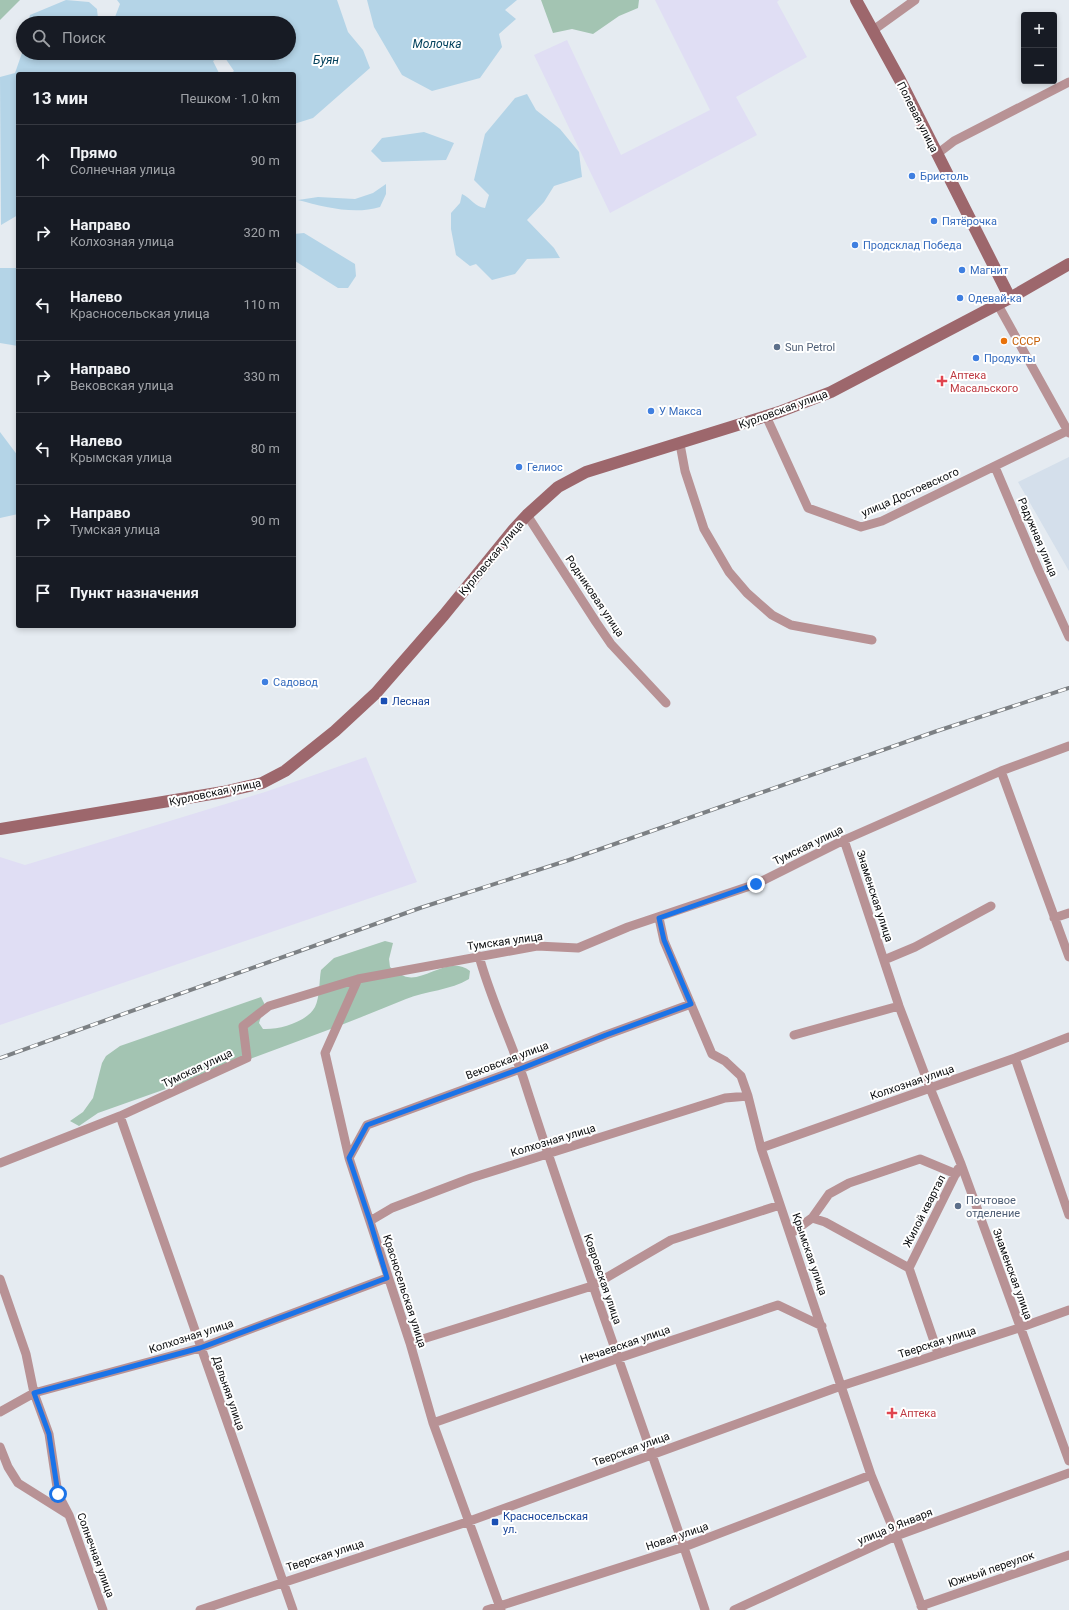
<!DOCTYPE html>
<html lang="ru">
<head>
<meta charset="utf-8">
<style>
	body { margin:0; font-family:Roboto,sans-serif; background:#20242c; color:#f1f3f6 }
	.controls { position:absolute; right:12px; top:12px; display:grid; overflow:hidden; border-radius:4px; box-shadow:0 2px 6px #0003 }
	.controls button { width:36px; height:36px; display:grid; place-items:center; padding:0; border:0; border-bottom:1px solid #363941; background:#171b24; color:#f1f3f6; font:20px sans-serif }
	.stop { position:absolute; width:12px; height:12px; margin:-9px; border:3px solid #1a73e8; border-radius:50%; background:#fff }
	.stop.end { background:#1a73e8; border-color:#fff; box-shadow:0 1px 4px #0008 }
	.list { margin:0; padding:0; list-style:none }
	h2 { display:flex; justify-content:space-between; align-items:center; height:52px; margin:0; padding:0 16px; font-size:17px }
	h2 small { font-size:13px; font-weight:400; color:#9ea1a6 }
	.list li { display:grid; grid-template-columns:26px 1fr auto; gap:12px; align-items:center; box-sizing:border-box; height:72px; padding:0 16px; border-top:1px solid #363941 }
	.list b { display:block; font-size:15px; white-space:nowrap }
	.list p { margin:0; font-size:13px; white-space:nowrap; color:#9ea1a6 }
	.list em { font-size:13px; font-style:normal; color:#9ea1a6 }
	.icon { flex:none; width:22px; height:22px; fill:none; stroke:currentColor; stroke-width:2; stroke-linecap:round; stroke-linejoin:round }
	.map { position:relative; flex:none; width:1069px; height:1610px; overflow:hidden }
	.search { position:absolute; background:#171b24; box-shadow:0 2px 6px #0003; left:16px; top:16px; width:280px; height:44px; display:flex; align-items:center; gap:10px; box-sizing:border-box; padding:0 14px; border-radius:22px; color:#9ea1a6; font-size:15px }
	.panel { position:absolute; background:#171b24; box-shadow:0 2px 6px #0003; left:16px; top:72px; width:280px; height:556px; border-radius:4px }
	.map>svg:first-child { display:block }
	.built { fill:#d4dfeb }
	.industrial { fill:#e0def4 }
	.forest { fill:#a3c4b2 }
	.water { fill:#b4d4e7 }
	.lines { fill:none; stroke-linecap:round; stroke-linejoin:round }
	.street { stroke:#b89295; stroke-width:9 }
	.secondary { stroke:#9d676c; stroke-width:12 }
	.rail-casing { stroke:#7c8084; stroke-width:4 }
	.rail { stroke:#fff; stroke-width:2.5; stroke-dasharray:8; stroke-linecap:butt }
	.route { stroke:#1a73e8; stroke-width:5 }
	.shop-dot { fill:#3f7fe0; stroke:#fff; stroke-width:1.5 }
	.food-dot { fill:#e8710a; stroke:#fff; stroke-width:1.5 }
	.service-dot { fill:#5c6f8a; stroke:#fff; stroke-width:1.5 }
	.health-dot { fill:#e0444e; stroke:#fff; stroke-width:1.5 }
	.transit-dot { fill:#1a4fb4; stroke:#fff; stroke-width:1.5 }
	.labels { text-anchor:middle; stroke-width:4; stroke-linejoin:round; paint-order:stroke }
	.street-label { font-size:11px; fill:#0b0d0f; stroke:#fff }
	.shop-label { font-size:11px; fill:#366cbe; stroke:#fff; text-anchor:start }
	.food-label { font-size:11px; fill:#c56008; stroke:#fff; text-anchor:start }
	.service-label { font-size:11px; fill:#4e5e75; stroke:#fff; text-anchor:start }
	.health-label { font-size:11px; fill:#be3a42; stroke:#fff; text-anchor:start }
	.transit-label { font-size:11px; fill:#164399; stroke:#fff; text-anchor:start }
	.water-label { font-size:12px; font-style:italic; fill:#04425d; stroke:#fff }
</style>
</head>
<body>
<div class="map">
<svg width="1069" height="1610" viewBox="0 0 1069 1610">
	<rect width="100%" height="100%" fill="#e5ebf1"/>
	<path class="built" d="M1069,457V571L1018,482Z"/>
	<path class="industrial" d="M655,0H779L777,2L807,57L736,97L757,135L610,213L534,55L567,40L621,155L710,110Z
		M366,757L417,882L0,1025V857L25,865L265,792Z"/>
	<path class="forest" d="M0,0H20L0,20Z
		M541,0H639L638,8L619,16L593,34L572,29L553,33Z
		M385,941L393,943L389,959L390,967C394,970 399,974 404,976C423,984 449,954 470,971L469,979C451,990 426,991 406,999C305,1041 201,1076 98,1113L79,1126L70,1121L83,1112L93,1098L102,1063L106,1056L120,1046L261,997L265,1005L259,1023L263,1029C279,1030 307,1022 315,1007C320,997 319,981 321,970L334,958Z"/>
	<path class="water" d="M66,0L89,2L97,9L98,19L115,17L120,4L117,0H337L348,32L363,50L370,68L313,118L294,124V74H230L234,71L223,55L213,61L219,73L226,74H18V215L1,225L0,77L15,73L23,50V53H289V23H28L30,15Z
		M367,0H517L505,10L516,19L499,34L502,47L480,78L432,91L402,75L374,27Z
		M527,94L536,110L560,129L579,152L582,177L554,186L544,202L527,220L554,248L560,258L527,259L515,274L492,280L476,264L470,266L456,255L451,229V213L460,203L462,194C471,198 475,207 485,208L489,195L474,180L485,134L515,98Z
		M424,132L454,143L446,160L382,162L371,151L382,138Z
		M386,184V194L380,207C354,215 324,207 298,200L318,197L355,199L373,193Z
		M304,233L355,264L356,276L348,288H338L295,261L294,234Z
		M0,268H18V346L0,343Z
		M0,432L18,456V514L0,518Z"/>
	<g class="lines">
		<path class="street" d="M872,31L915,0
			M937,154L954,141L1069,82
			M998,305L1069,433
			M766,416L808,508L861,527L882,521L1069,430
			M680,444L685,471L704,529L729,572L747,593L772,615L791,625L872,640
			M995,467L1039,571L1069,637
			M527,515L596,622L611,644L666,703
			M1001,771L1069,957
			M844,840L899,1006L930,1088L961,1164L1069,1461
			M659,918L664,941L712,1054L725,1061L741,1076L748,1096L761,1148L841,1386L871,1475L896,1536L923,1610
			M1054,918L1069,913
			M479,956C490,997 509,1036 523,1077C580,1256 646,1432 705,1610
			M884,960L915,947L991,906
			M358,979L325,1053L349,1158L410,1343L433,1423L501,1610
			M794,1035L899,1006
			M1015,1058L1069,1215
			M120,1116L293,1610
			M761,1148L1015,1058L1069,1037
			M349,1158L367,1125L520,1069L606,1035L691,1004
			M0,1163L120,1116L247,1058L243,1026L269,1006L358,979L537,946L578,948L628,927L756,884L844,840L1001,771L1069,746
			M812,1218L825,1222L909,1268L938,1353
			M370,1221L392,1208L471,1178L725,1098L748,1096
			M790,1234L812,1218L829,1194L849,1183L920,1159L956,1174
			M909,1268L958,1169
			M0,1279L26,1354L34,1393L49,1434L58,1494L69,1515L103,1610
			M410,1343L592,1286L671,1240L780,1205
			M0,1412L34,1393L200,1348L387,1278
			M433,1423L619,1358L778,1305L822,1326
			M0,1447L8,1467L18,1483L69,1515
			M921,1606L1069,1555
			M200,1610L467,1522L841,1386L1019,1328L1069,1310
			M487,1610L684,1547L871,1475
			M734,1610L896,1536L1069,1473"/>
		<path class="secondary" d="M856,0L900,80L1010,298
			M0,829L223,792L262,783L285,771L335,731L376,693L444,615L514,529L527,515L558,487L586,472L779,412L831,392L1010,298L1069,264"/>
		<defs>
			<path id="rail" d="M0,1058L420,908L569,860L937,731L1069,688"/>
		</defs>
		<use href="#rail" class="rail-casing"/>
		<use href="#rail" class="rail"/>
	</g>
	<g class="lines">
		<path class="route" d="M58,1494L49,1434L34,1393L200,1348L387,1278L370,1221L349,1158L367,1125L520,1069L606,1035L691,1004L664,940L659,918L756,884"/>
	</g>
	<g class="shop-dot">
		<circle cx="912" cy="176" r="4"/>
		<circle cx="934" cy="221" r="4"/>
		<circle cx="855" cy="245" r="4"/>
		<circle cx="962" cy="270" r="4"/>
		<circle cx="960" cy="298" r="4"/>
		<circle cx="976" cy="358" r="4"/>
		<circle cx="651" cy="411" r="4"/>
		<circle cx="519" cy="467" r="4"/>
		<circle cx="265" cy="682" r="4"/>
	</g>
	<circle class="food-dot" cx="1004" cy="341" r="4"/>
	<g class="service-dot">
		<circle cx="777" cy="347" r="4"/>
		<circle cx="958" cy="1206" r="4"/>
	</g>
	<g class="health-dot">
		<path d="M940 375h4v4h4v4h-4v4h-4v-4h-4v-4h4z"/>
		<path d="M890 1407h4v4h4v4h-4v4h-4v-4h-4v-4h4z"/>
	</g>
	<g class="transit-dot">
		<rect x="380" y="697" width="8" height="8" rx="2"/>
		<rect x="491" y="1518" width="8" height="8" rx="2"/>
	</g>
	<g class="labels">
		<g class="street-label">
			<text transform="translate(918 117) rotate(63)" y="4">Полевая улица</text>
			<text transform="translate(783 409) rotate(-20)" y="4">Курловская улица</text>
			<text transform="translate(910 492) rotate(-24)" y="4">улица Достоевского</text>
			<text transform="translate(1038 537) rotate(67)" y="4">Радужная улица</text>
			<text transform="translate(491 558) rotate(-50)" y="4">Курловская улица</text>
			<text transform="translate(595 596) rotate(56)" y="4">Родниковая улица</text>
			<text transform="translate(215 792) rotate(-12)" y="4">Курловская улица</text>
			<text transform="translate(808 845) rotate(-26)" y="4">Тумская улица</text>
			<text transform="translate(875 896) rotate(72)" y="4">Знаменская улица</text>
			<text transform="translate(505 941) rotate(-8)" y="4">Тумская улица</text>
			<text transform="translate(507 1060) rotate(-21)" y="4">Вековская улица</text>
			<text transform="translate(197 1068) rotate(-25)" y="4">Тумская улица</text>
			<text transform="translate(912 1082) rotate(-19)" y="4">Колхозная улица</text>
			<text transform="translate(553 1140) rotate(-17)" y="4">Колхозная улица</text>
			<text transform="translate(924 1211) rotate(-63)" y="4">Жилой квартал</text>
			<text transform="translate(810 1254) rotate(71)" y="4">Крымская улица</text>
			<text transform="translate(1013 1274) rotate(70)" y="4">Знаменская улица</text>
			<text transform="translate(603 1279) rotate(71)" y="4">Ковровская улица</text>
			<text transform="translate(405 1291) rotate(72)" y="4">Красносельская улица</text>
			<text transform="translate(191 1336) rotate(-18)" y="4">Колхозная улица</text>
			<text transform="translate(937 1342) rotate(-18)" y="4">Тверская улица</text>
			<text transform="translate(625 1344) rotate(-19)" y="4">Нечаевская улица</text>
			<text transform="translate(229 1393) rotate(71)" y="4">Дальняя улица</text>
			<text transform="translate(631 1449) rotate(-20)" y="4">Тверская улица</text>
			<text transform="translate(895 1526) rotate(-22)" y="4">улица 9 Января</text>
			<text transform="translate(677 1536) rotate(-19)" y="4">Новая улица</text>
			<text transform="translate(96 1555) rotate(70)" y="4">Солнечная улица</text>
			<text transform="translate(325 1555) rotate(-18)" y="4">Тверская улица</text>
			<text transform="translate(991 1569) rotate(-19)" y="4">Южный переулок</text>
		</g>
		<g class="shop-label">
			<text x="920" y="180">Бристоль</text>
			<text x="942" y="225">Пятёрочка</text>
			<text x="863" y="249">Продсклад Победа</text>
			<text x="970" y="274">Магнит</text>
			<text x="968" y="302">Одевай-ка</text>
			<text x="984" y="362">Продукты</text>
			<text x="659" y="415">У Макса</text>
			<text x="527" y="471">Гелиос</text>
			<text x="273" y="686">Садовод</text>
		</g>
		<g class="food-label">
			<text x="1012" y="345">СССР</text>
		</g>
		<g class="service-label">
			<text x="785" y="351">Sun Petrol</text>
			<text x="966" y="1204">Почтовое<tspan x="966" dy="13">отделение</tspan></text>
		</g>
		<g class="health-label">
			<text x="950" y="379">Аптека<tspan x="950" dy="13">Масальского</tspan></text>
			<text x="900" y="1417">Аптека</text>
		</g>
		<g class="transit-label">
			<text x="392" y="705">Лесная</text>
			<text x="503" y="1520">Красносельская<tspan x="503" dy="13">ул.</tspan></text>
		</g>
		<g class="water-label">
			<text x="437" y="48">Молочка</text>
			<text x="326" y="64">Буян</text>
		</g>
	</g>
</svg>
<div class="controls">
<button>+</button>
<button>−</button>
</div>
<div class="stop" style="left:58px;top:1494px"></div>
<div class="stop end" style="left:756px;top:884px"></div>
<div class="search"><svg class="icon" aria-label="search" viewBox="0 0 24 24"><circle cx="10" cy="10" r="6"/><path d="M15 15l6 6"/></svg>Поиск</div>
<section class="panel">
<h2>13 мин<small>Пешком · 1.0 km</small></h2>
<ul class="list">
<li><svg class="icon" aria-label="ahead" viewBox="0 0 24 24"><path d="M12 20V5M6 11l6-6 6 6"/></svg><div><b>Прямо</b><p>Солнечная улица</p></div><em>90 m</em></li>
<li><svg class="icon" aria-label="right" viewBox="0 0 24 24"><path d="M7 20v-9h11M14 6l5 5-5 5"/></svg><div><b>Направо</b><p>Колхозная улица</p></div><em>320 m</em></li>
<li><svg class="icon" aria-label="left" viewBox="0 0 24 24"><path d="M17 20v-9H6M10 6l-5 5 5 5"/></svg><div><b>Налево</b><p>Красносельская улица</p></div><em>110 m</em></li>
<li><svg class="icon" aria-label="right" viewBox="0 0 24 24"><path d="M7 20v-9h11M14 6l5 5-5 5"/></svg><div><b>Направо</b><p>Вековская улица</p></div><em>330 m</em></li>
<li><svg class="icon" aria-label="left" viewBox="0 0 24 24"><path d="M17 20v-9H6M10 6l-5 5 5 5"/></svg><div><b>Налево</b><p>Крымская улица</p></div><em>80 m</em></li>
<li><svg class="icon" aria-label="right" viewBox="0 0 24 24"><path d="M7 20v-9h11M14 6l5 5-5 5"/></svg><div><b>Направо</b><p>Тумская улица</p></div><em>90 m</em></li>
<li><svg class="icon" aria-label="arrive" viewBox="0 0 24 24"><path d="M6 21V4h12l-3 4 3 4H6"/></svg><div><b>Пункт назначения</b></div></li>
</ul>
</section>
</div>
</body>
</html>
